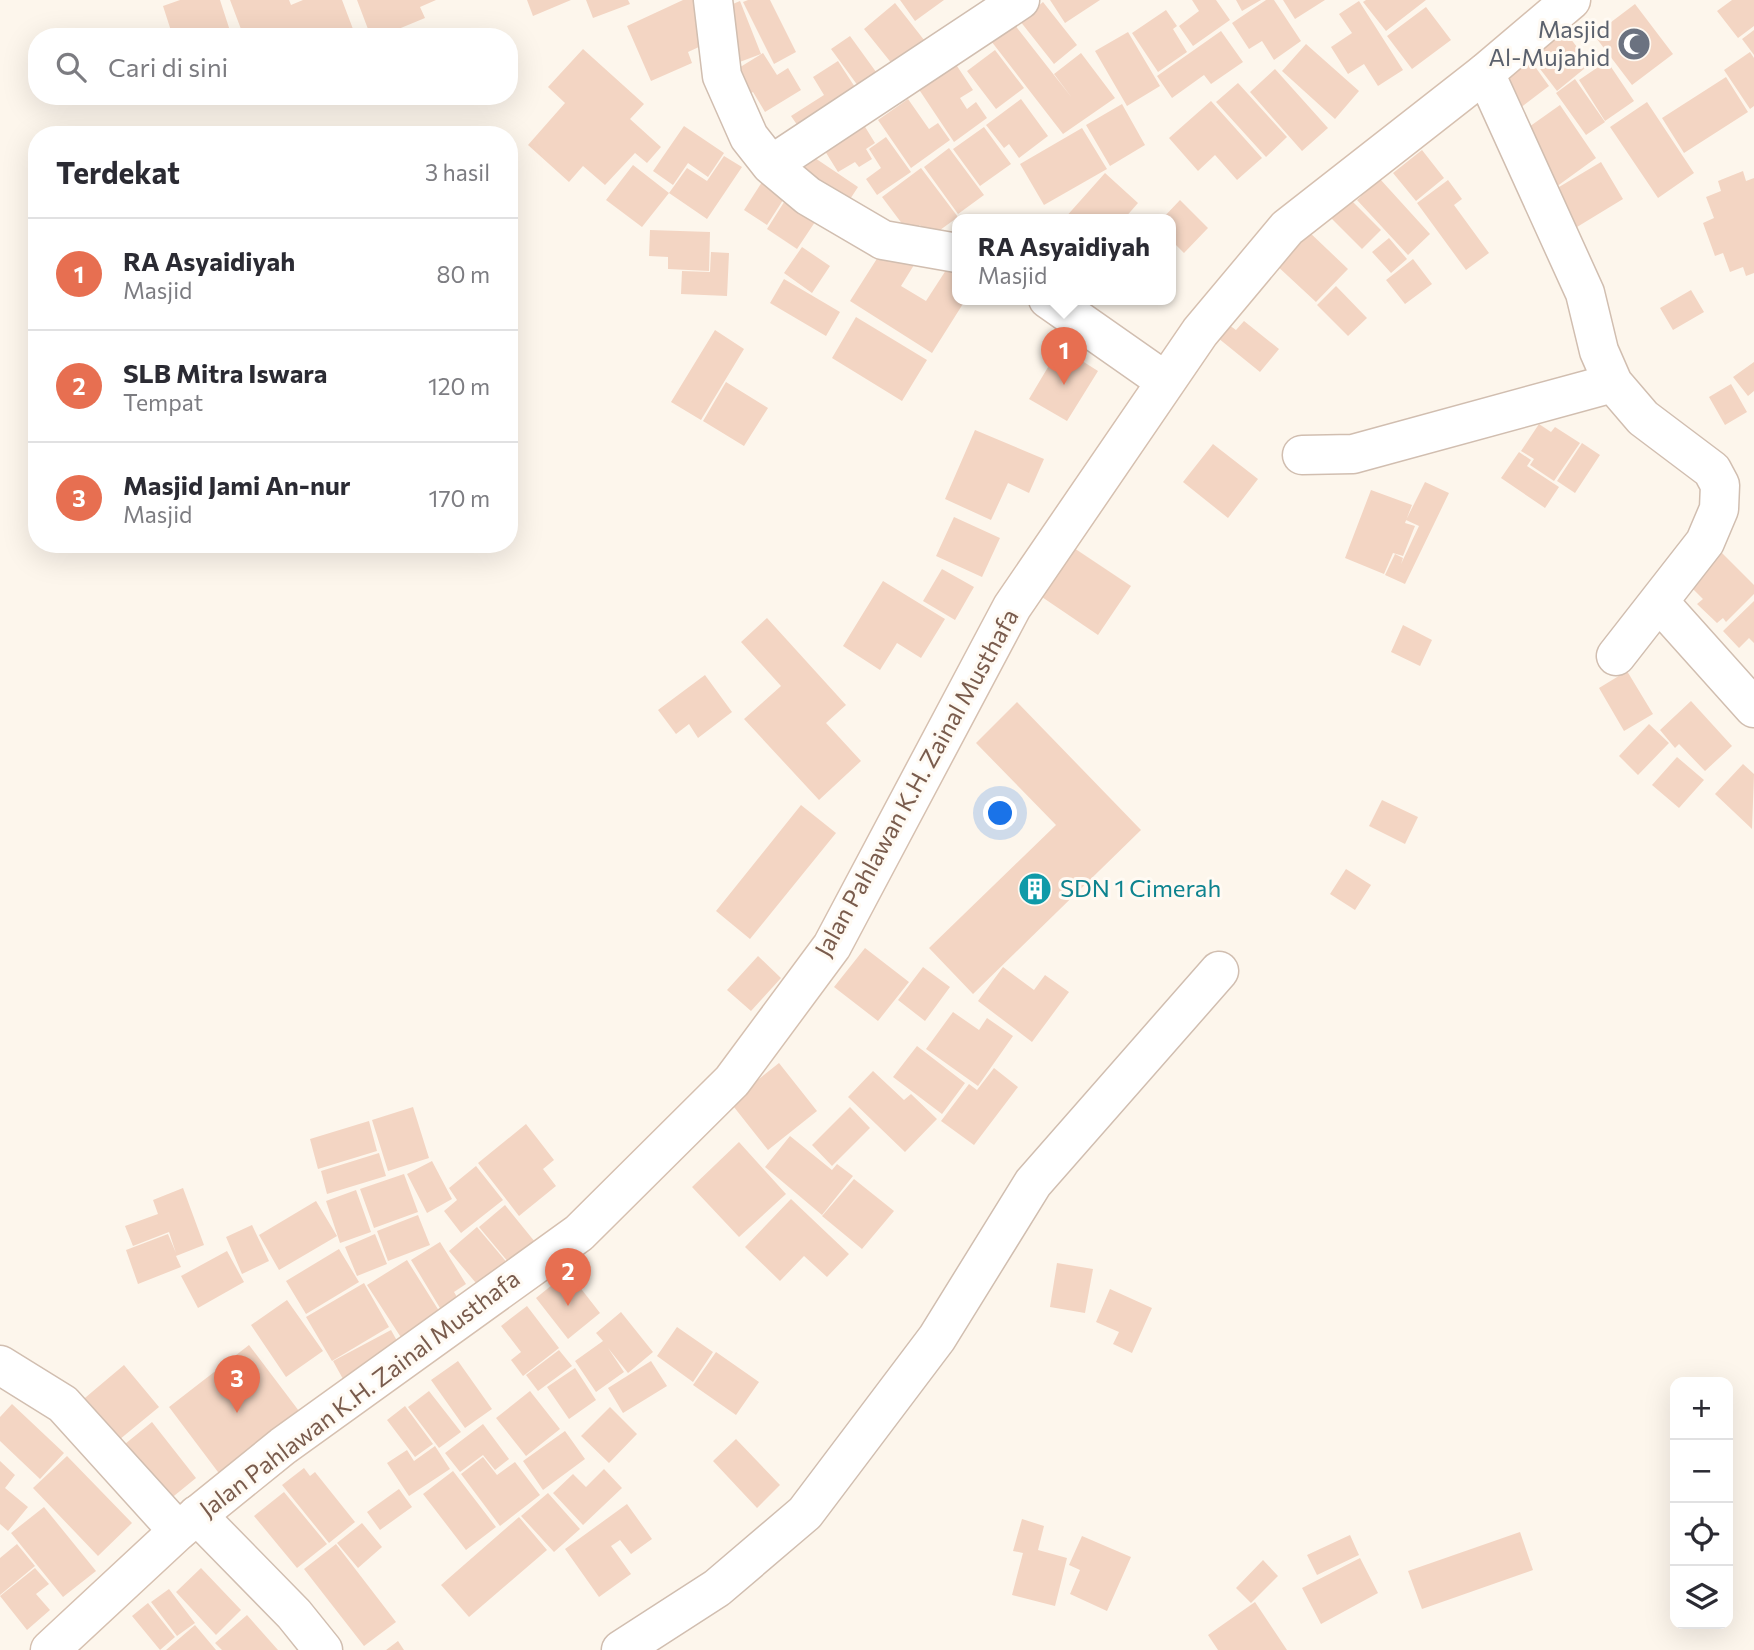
<!DOCTYPE html>
<html lang="id">
<head>
<meta charset="utf-8">
<style>
	body { margin:0; font-family:Commissioner,sans-serif; background:#f7f7f7; color:#2b2b33 }
	.controls { position:absolute; right:21px; bottom:21px; display:grid; overflow:hidden; border-radius:14px; box-shadow:0 7px 28px #0002 }
	.controls button { width:63px; height:63px; display:grid; place-items:center; padding:0; border:0; border-bottom:2px solid #e1e1e2; background:#fff; color:#2b2b33; font:35px sans-serif }
	.you { position:absolute; left:1001px; top:814px; width:24px; height:24px; margin:-18px; border:5px solid #fff; border-radius:50%; background:#1a73e8; box-shadow:0 0 0 10px #1a73e833 }
	.badge { display:grid; place-items:center; width:46px; height:46px; border-radius:50%; background:#e76f51; color:#fff; font-size:23px; font-weight:700 }
	.pin { position:absolute; translate:-50% -58px; filter:drop-shadow(0 2px 4px #0008) }
	.pin::after { content:''; position:absolute; top:37px; width:24px; height:21px; background:inherit; clip-path:polygon(0 0,100% 0,50% 100%) }
	.popup { position:absolute; left:952px; top:214px; width:224px; height:91px; box-sizing:border-box; display:grid; place-content:center; border-radius:14px; background:#fff; filter:drop-shadow(0 2px 5px #0005); font-size:23px; white-space:nowrap; color:#7c7c81 }
	.popup b { font-size:26px; color:#2b2b33 }
	.popup::after { content:''; position:absolute; left:50%; top:100%; margin-left:-14px; border:14px solid transparent; border-top-color:#fff }
	.list { margin:0; padding:0; list-style:none }
	h2 { display:flex; justify-content:space-between; align-items:center; height:91px; margin:0; padding:0 28px; font-size:30px }
	h2 small { font-size:23px; font-weight:400; color:#7c7c81 }
	.list li { display:grid; grid-template-columns:46px 1fr auto; gap:21px; align-items:center; box-sizing:border-box; height:112px; padding:0 28px; border-top:2px solid #e1e1e2 }
	.list b { display:block; font-size:26px; white-space:nowrap }
	.list p { margin:0; font-size:23px; white-space:nowrap; color:#7c7c81 }
	.list em { font-size:23px; font-style:normal; color:#7c7c81 }
	.icon { flex:none; width:38px; height:38px; fill:none; stroke:currentColor; stroke-width:2; stroke-linecap:round; stroke-linejoin:round }
	.map { position:relative; flex:none; width:1754px; height:1650px; overflow:hidden }
	.search { position:absolute; background:#fff; box-shadow:0 7px 28px #0002; left:28px; top:28px; width:490px; height:77px; display:flex; align-items:center; gap:18px; box-sizing:border-box; padding:0 24px; border-radius:28px; color:#7c7c81; font-size:26px }
	.panel { position:absolute; background:#fff; box-shadow:0 7px 28px #0002; left:28px; top:126px; width:490px; height:427px; border-radius:28px }
	.map>svg:first-child { display:block }
	.building { fill:#f3d5c3 }
	.lines { fill:none; stroke-linecap:round; stroke-linejoin:round }
	.street-casing { stroke:#d1beb0; stroke-width:41 }
	.secondary-casing { stroke:#d6c0b0; stroke-width:41 }
	.street { stroke:#fff; stroke-width:38 }
	.secondary { stroke:#fff; stroke-width:38 }
	.labels { text-anchor:middle; stroke-width:6; stroke-linejoin:round; paint-order:stroke }
	.worship-label { font-size:24px; fill:#5b616d; stroke:#fffaf3; text-anchor:end }
	.street-label { font-size:24px; fill:#7a5c4d; stroke:#fffaf3 }
	.culture-label { font-size:24px; fill:#0d838f; stroke:#fffaf3; text-anchor:start }
</style>
</head>
<body>
<div class="map">
<svg width="1754" height="1650" viewBox="0 0 1754 1650">
	<rect width="100%" height="100%" fill="#fdf6ec"/>
	<path class="building" d="M180,0H220L232,37H173L163,6Z
		M230,0H289L291,5L303,0H342L356,37H244Z
		M357,0H436L420,7L425,18L379,37H371Z
		M527,0H571L533,16Z
		M586,0H628L630,4L593,18Z
		M683,0H693L712,41L688,52L692,63L651,81L627,26Z
		M748,0H770L796,52L774,64L743,2Z
		M900,0H944L915,21Z
		M1050,0H1100L1065,23Z
		M1192,0H1216L1230,20L1193,46L1179,26L1199,11Z
		M1236,0H1261L1242,11Z
		M1266,0H1274L1301,41L1274,60L1262,41L1249,49L1232,23Z
		M1283,0H1325L1295,19Z
		M1366,0H1426L1386,31L1363,2Z
		M1732,0H1754V26L1738,38L1717,11Z
		M740,1L761,54L737,63L716,11Z
		M1359,1L1403,70L1378,86L1364,64L1348,74L1331,47L1352,33L1339,14Z
		M1043,2L1077,45L1054,64L1020,21Z
		M895,3L928,45L897,70L864,29Z
		M1635,4L1673,54L1632,85L1594,35Z
		M1426,7L1451,40L1412,69L1387,36Z
		M1166,10L1177,26L1173,29L1187,52L1158,72L1132,33Z
		M1011,20L1072,98L1054,74L1081,53L1115,98L1063,134L988,37Z
		M1557,21L1590,64L1557,91L1524,48Z
		M1754,30V55L1742,39Z
		M1221,31L1243,62L1211,84L1204,75L1172,98L1157,76Z
		M1128,32L1160,86L1127,106L1095,51Z
		M850,36L879,76L861,90L831,49Z
		M1306,44L1359,91L1335,119L1282,71Z
		M583,49L644,104L630,119L661,147L647,163L635,153L605,185L583,166L569,182L528,145L565,103L548,87Z
		M995,50L1024,88L996,109L967,71Z
		M1750,52L1754,58V106L1750,109L1724,70Z
		M763,53L777,75L788,68L801,90L765,112L753,92L743,97L729,74Z
		M1526,54L1549,86L1515,112L1491,81Z
		M953,60L973,90L960,98L967,109L976,102L987,118L954,142L916,85Z
		M838,61L864,101L807,139L791,116L824,95L813,77Z
		M1607,61L1634,101L1605,121L1579,80Z
		M1275,69L1328,128L1302,151L1250,92Z
		M1726,77L1748,112L1684,153L1662,118Z
		M1575,79L1605,122L1586,135L1556,93Z
		M1238,83L1287,137L1266,157L1216,102Z
		M175,96H197V97L177,103Z
		M908,99L929,129L938,123L950,140L911,168L878,120Z
		M1021,99L1048,136L1019,158L1009,144L1004,148L986,125Z
		M1211,101L1262,158L1237,180L1215,155L1198,171L1169,138Z
		M1647,102L1694,173L1658,198L1610,127Z
		M1122,104L1145,145L1110,166L1086,125Z
		M1560,105L1596,158L1556,187L1519,134Z
		M859,117L875,143L866,149L872,159L859,167L855,162L838,172L820,143Z
		M684,126L724,153L708,177L688,163L673,185L653,171Z
		M984,127L1011,164L980,186L953,149Z
		M1082,128L1107,169L1044,205L1020,164Z
		M886,137L911,172L877,195L866,179L881,168L869,149Z
		M949,148L984,195L958,214L924,167Z
		M1422,150L1444,178L1416,201L1393,173Z
		M724,156L742,167L707,219L669,193L687,168L707,181Z
		M812,156L858,187L843,210L797,179Z
		M1601,162L1623,199L1577,227L1554,190Z
		M633,165L669,193L642,227L606,200Z
		M921,168L958,217L929,238L920,225L909,233L882,197Z
		M1743,171L1746,181L1754,178V273L1746,276L1743,267L1730,272L1723,253L1715,256L1703,223L1714,218L1706,197L1721,191L1718,181Z
		M1105,173L1138,203L1124,219H1064Z
		M1380,179L1430,234L1408,255L1357,200Z
		M1448,180L1462,199L1454,205L1489,253L1466,270L1417,203Z
		M762,182L785,197L767,225L744,210Z
		M1343,192L1381,230L1362,249L1325,212Z
		M786,199L817,219L797,249L767,229Z
		M1180,200L1208,228L1184,253L1171,240V219H1162Z
		M1306,229L1348,269L1316,302L1274,263Z
		M650,230L710,232L709,271L668,269V257L649,256Z
		M1389,238L1407,259L1391,273L1372,252Z
		M885,246L914,265L901,286L926,301L948,267L957,273V299H966L932,353L850,301Z
		M802,247L830,266L812,293L784,273Z
		M711,252L729,253L727,296L681,294L682,271L710,272Z
		M1413,259L1432,284L1405,304L1386,280Z
		M784,279L840,312L826,336L770,303Z
		M1336,286L1367,318L1348,336L1317,305Z
		M1691,290L1704,312L1673,330L1660,308Z
		M856,317L927,360L902,401L832,358Z
		M1244,321L1279,349L1260,372L1218,338L1229,325L1236,330Z
		M715,330L744,349L701,420L671,402Z
		M1060,347L1098,371L1067,421L1029,399Z
		M1754,362V391L1748,396L1733,377Z
		M726,382L768,408L744,446L703,421Z
		M1731,384L1747,412L1725,425L1709,397Z
		M1539,424L1551,432L1555,427L1580,443L1554,481L1530,465L1534,459L1521,451Z
		M975,430L1044,459L1029,493L1008,483L991,520L945,499Z
		M1582,443L1600,455L1575,493L1557,481Z
		M1213,444L1258,479L1228,518L1183,482Z
		M1519,452L1531,460L1527,466L1559,487L1545,508L1501,478Z
		M1425,482L1449,493L1405,584L1385,575L1395,554L1403,558L1401,564L1419,526L1406,520Z
		M1371,490L1412,505L1405,523L1415,526L1403,556L1393,553L1384,574L1345,558Z
		M954,517L1000,538L982,577L936,556Z
		M1071,546L1131,586L1098,635L1039,595Z
		M1721,552L1754,585V594L1726,622L1723,618L1717,623L1697,604L1703,599L1689,585Z
		M942,569L974,587L955,620L923,601Z
		M883,581L945,619L921,658L897,643L880,670L843,646Z
		M1754,601V643L1749,638L1739,648L1723,631Z
		M767,618L846,705L826,723L861,761L819,800L744,719L781,686L741,642Z
		M1403,625L1432,640L1420,666L1391,652Z
		M1627,671L1653,714L1624,731L1599,688Z
		M705,675L732,712L698,738L689,724L676,734L658,710Z
		M1691,701L1732,746L1705,771L1679,744L1675,748L1660,730Z
		M1017,702L1141,830L973,994L929,948L1056,825L976,743Z
		M1649,724L1669,743L1638,775L1619,756Z
		M1677,757L1704,780L1679,808L1652,785Z
		M1743,764L1754,774L1752,829L1715,794Z
		M1382,800L1418,817L1405,844L1369,826Z
		M801,805L836,833L750,939L716,911Z
		M1346,869L1371,885L1355,910L1330,894Z
		M865,948L909,982L878,1021L834,987Z
		M758,956L781,978L751,1011L727,990Z
		M923,967L950,987L925,1021L898,1000Z
		M1003,967L1034,990L1045,975L1069,992L1032,1042L978,1001Z
		M953,1012L979,1030L987,1018L1013,1036L978,1086L926,1049Z
		M917,1046L965,1083L942,1114L893,1077Z
		M779,1063L817,1111L768,1150L730,1102Z
		M994,1068L1018,1087L974,1145L941,1121L969,1084L977,1090Z
		M873,1071L904,1100L911,1094L937,1119L905,1152L848,1097Z
		M413,1107L429,1158L388,1171L372,1120Z
		M850,1107L870,1128L832,1166L812,1145Z
		M369,1121L377,1151L318,1169L310,1139Z
		M526,1124L554,1160L543,1169L556,1186L519,1216L478,1163Z
		M790,1136L832,1170L837,1164L853,1176L822,1215L765,1167Z
		M739,1142L786,1194L739,1237L692,1187Z
		M379,1153L386,1176L327,1194L321,1171Z
		M432,1161L452,1199L427,1213L407,1174Z
		M476,1166L503,1200L461,1233L444,1211L457,1200L449,1188Z
		M404,1174L418,1212L374,1228L360,1189Z
		M854,1179L894,1211L862,1249L822,1216Z
		M183,1188L204,1245L176,1256L181,1267L138,1284L126,1250L168,1234L176,1253L169,1232L133,1246L125,1226L158,1214L153,1200Z
		M356,1190L371,1232L340,1243L326,1201Z
		M791,1199L849,1254L827,1277L804,1256L780,1281L745,1247Z
		M316,1201L337,1236L279,1270L259,1235Z
		M505,1205L535,1242L509,1263L479,1227Z
		M418,1215L430,1245L388,1261L377,1231Z
		M252,1225L269,1261L242,1274L226,1237Z
		M477,1227L509,1265L481,1289L449,1251Z
		M375,1234L387,1264L357,1276L345,1247Z
		M440,1242L466,1284L454,1292L460,1302L443,1313L411,1260Z
		M339,1249L359,1282L306,1314L286,1281Z
		M227,1251L244,1282L198,1308L181,1276Z
		M407,1260L441,1314L402,1339L367,1285Z
		M1057,1263L1093,1269L1085,1313L1050,1307Z
		M568,1272L600,1313L568,1339L536,1298Z
		M364,1283L389,1327L332,1361L306,1317Z
		M1110,1289L1152,1308L1132,1353L1113,1344L1119,1332L1096,1322Z
		M287,1300L323,1351L286,1377L251,1325Z
		M527,1306L559,1348L523,1376L511,1360L521,1352L501,1326Z
		M621,1312L653,1352L628,1373L608,1348L624,1372L596,1392L575,1361L603,1341L596,1333Z
		M677,1327L713,1352L693,1382L657,1356Z
		M391,1330L401,1348L343,1379L333,1361Z
		M249,1345L305,1419L224,1480L169,1407Z
		M559,1350L572,1366L538,1391L526,1375Z
		M716,1352L759,1382L736,1415L693,1385Z
		M458,1361L492,1409L465,1428L431,1380Z
		M651,1361L667,1386L623,1413L608,1388Z
		M124,1365L159,1407L108,1449L73,1408Z
		M575,1368L596,1400L569,1419L547,1387Z
		M429,1391L461,1432L439,1448L408,1407Z
		M530,1391L560,1429L526,1456L496,1418Z
		M12,1404L64,1453L40,1479L0,1441V1417Z
		M405,1406L433,1444L415,1457L387,1420Z
		M610,1407L637,1434L609,1463L581,1436Z
		M152,1422L196,1478L169,1500L125,1444Z
		M483,1424L509,1459L495,1470L483,1455L460,1472L445,1453Z
		M565,1431L585,1459L543,1490L523,1461Z
		M736,1439L780,1485L757,1508L713,1461Z
		M435,1446L450,1469L409,1496L387,1463L407,1450L414,1461Z
		M67,1456L132,1523L98,1556L33,1488Z
		M483,1457L497,1475L515,1462L540,1495L500,1526L461,1474Z
		M0,1461L15,1475L5,1488L28,1507L8,1531L0,1524Z
		M304,1468L310,1476L315,1472L355,1522L329,1543L282,1485Z
		M604,1469L622,1488L583,1525L553,1493L573,1474L586,1487Z
		M453,1471L496,1527L466,1550L423,1494Z
		M399,1489L412,1507L380,1530L367,1512Z
		M284,1492L327,1544L297,1568L254,1516Z
		M548,1493L580,1529L554,1552L521,1516Z
		M627,1504L652,1539L631,1554L620,1540L611,1546L631,1574L599,1597L565,1549Z
		M44,1507L96,1571L63,1597L11,1533Z
		M519,1517L547,1550L469,1617L441,1585Z
		M1022,1519L1044,1526L1038,1550L1067,1558L1055,1606L1012,1595L1023,1553L1013,1551Z
		M362,1523L382,1547L358,1568L337,1543Z
		M1520,1532L1533,1570L1422,1609L1408,1571Z
		M1350,1535L1359,1555L1317,1575L1307,1555Z
		M1082,1536L1131,1557L1107,1611L1070,1594L1080,1570L1069,1565Z
		M17,1544L35,1566L0,1595V1558Z
		M336,1544L396,1622L364,1646L304,1569Z
		M1360,1558L1378,1593L1321,1624L1302,1588Z
		M1263,1560L1278,1576L1251,1603L1236,1588Z
		M35,1568L49,1584L36,1594L50,1610L27,1630L0,1596Z
		M201,1568L241,1610L216,1635L176,1592Z
		M169,1589L195,1623L177,1636L151,1602Z
		M1255,1602L1287,1650H1218L1208,1635Z
		M148,1603L175,1637L160,1650L132,1616Z
		M247,1615L278,1650H222L215,1643Z
		M195,1625L216,1650H166Z
		M398,1641L404,1650H386Z"/>
	<g class="lines">
		<defs>
			<path id="street" d="M713,0L722,76L749,137L771,165L808,196L883,240L957,253
				M1485,73L1585,293L1599,351L1613,383L1643,418L1712,470L1720,485L1719,509L1705,542L1616,656
				M771,165L1020,0
				M1048,299L1165,381
				M1302,455L1353,454L1613,383
				M1659,602L1754,708
				M0,1365L63,1404L178,1531
				M197,1515L294,1614L323,1650
				M621,1650L717,1588L805,1513L937,1338L1033,1183L1219,971"/>
			<path id="secondary" d="M50,1650L178,1531L283,1446L579,1233L732,1081L832,946L1012,607L1200,332L1287,228L1485,73L1571,0"/>
		</defs>
		<use href="#street" class="street-casing"/>
		<use href="#secondary" class="secondary-casing"/>
		<use href="#street" class="street"/>
		<use href="#secondary" class="secondary"/>
	</g>
	<defs>
		<symbol id="mosque-disc" viewBox="-11 -11 22 22"><circle r="9.5" fill="#6b7280" stroke="#fffaf3"/><path d="M3.5-4.9A6 6 0 1 0 3.5 4.9A5 5 0 1 1 3.5-4.9Z" fill="#fff"/></symbol>
		<symbol id="building-disc" viewBox="-11 -11 22 22"><circle r="9.5" fill="#0f9aa8" stroke="#fffaf3"/><path d="M-4-6H4V6H1V3H-1V6H-4ZM-2.5-4.3h1.7v1.8h-1.7ZM.8-4.3h1.7v1.8H.8ZM-2.5-1h1.7V.8h-1.7ZM.8-1h1.7V.8H.8Z" fill="#fff"/></symbol>
	</defs>
	<g fill-rule="evenodd">
		<use href="#mosque-disc" x="1615" y="25" width="38" height="38"/>
		<use href="#building-disc" x="1016" y="870" width="38" height="38"/>
	</g>
	<g class="labels">
		<g class="worship-label">
			<text x="1610" y="38">Masjid<tspan x="1610" dy="28">Al-Mujahid</tspan></text>
		</g>
		<g class="street-label">
			<text transform="translate(917 783) rotate(-61)" y="8">Jalan Pahlawan K.H. Zainal Musthafa</text>
			<text transform="translate(360 1394) rotate(-37)" y="8">Jalan Pahlawan K.H. Zainal Musthafa</text>
		</g>
		<g class="culture-label">
			<text x="1060" y="897">SDN 1 Cimerah</text>
		</g>
	</g>
</svg>
<div class="controls">
<button>+</button>
<button>−</button>
<button><svg class="icon" aria-label="locate" viewBox="0 0 24 24"><circle cx="12" cy="12" r="6"/><path d="M12 2v4M12 18v4M2 12h4M18 12h4"/></svg></button>
<button><svg class="icon" aria-label="layers" viewBox="0 0 24 24"><path d="M12 4l9 5-9 5-9-5zM3 14l9 5 9-5"/></svg></button>
</div>
<div class="you"></div>
<div class="pin badge" style="left:1064px;top:385px">1</div>
<div class="popup"><b>RA Asyaidiyah</b>Masjid</div>
<div class="pin badge" style="left:568px;top:1306px">2</div>
<div class="pin badge" style="left:237px;top:1413px">3</div>
<div class="search"><svg class="icon" aria-label="search" viewBox="0 0 24 24"><circle cx="10" cy="10" r="6"/><path d="M15 15l6 6"/></svg>Cari di sini</div>
<section class="panel">
<h2>Terdekat<small>3 hasil</small></h2>
<ul class="list">
<li><span class="badge">1</span><div><b>RA Asyaidiyah</b><p>Masjid</p></div><em>80 m</em></li>
<li><span class="badge">2</span><div><b>SLB Mitra Iswara</b><p>Tempat</p></div><em>120 m</em></li>
<li><span class="badge">3</span><div><b>Masjid Jami An-nur</b><p>Masjid</p></div><em>170 m</em></li>
</ul>
</section>
</div>
</body>
</html>
